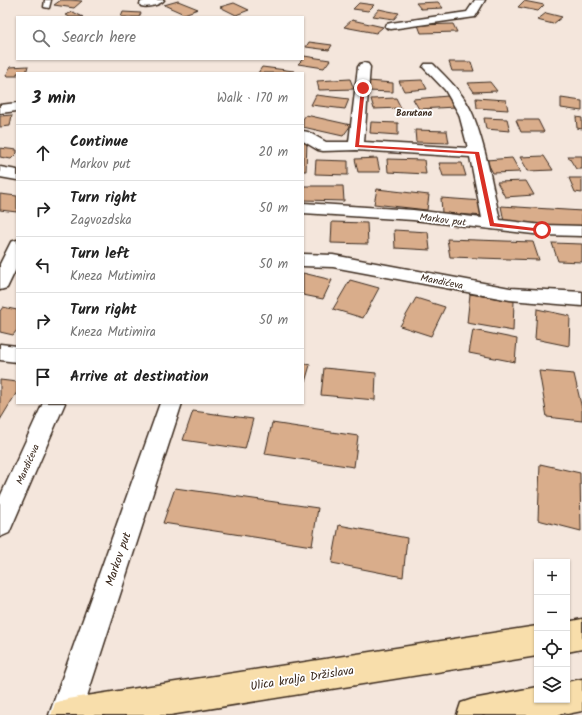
<!DOCTYPE html>
<html lang="en">
<head>
<meta charset="utf-8">
<style>
	body { margin:0; font-family:Kalam,sans-serif; background:#f2f2f2; color:#222 }
	.controls { position:absolute; right:12px; bottom:12px; display:grid; overflow:hidden; border-radius:0px; box-shadow:0 1px 3px #0004 }
	.controls button { width:36px; height:36px; display:grid; place-items:center; padding:0; border:0; border-bottom:1px solid #e0e0e0; background:#fff; color:#222; font:20px sans-serif }
	.stop { position:absolute; width:12px; height:12px; margin:-9px; border:3px solid #d93025; border-radius:50%; background:#fff }
	.stop.end { background:#d93025; border-color:#fff; box-shadow:0 1px 4px #0008 }
	.list { margin:0; padding:0; list-style:none }
	h2 { display:flex; justify-content:space-between; align-items:center; height:52px; margin:0; padding:0 16px; font-size:17px }
	h2 small { font-size:13px; font-weight:400; color:#767676 }
	.list li { display:grid; grid-template-columns:26px 1fr auto; gap:12px; align-items:center; box-sizing:border-box; height:56px; padding:0 16px; border-top:1px solid #e0e0e0 }
	.list b { display:block; font-size:15px; white-space:nowrap }
	.list p { margin:0; font-size:13px; white-space:nowrap; color:#767676 }
	.list em { font-size:13px; font-style:normal; color:#767676 }
	.icon { flex:none; width:22px; height:22px; fill:none; stroke:currentColor; stroke-width:2; stroke-linecap:round; stroke-linejoin:round }
	.map { position:relative; flex:none; width:582px; height:715px; overflow:hidden }
	.search { position:absolute; background:#fff; box-shadow:0 1px 3px #0004; left:16px; top:16px; width:288px; height:44px; display:flex; align-items:center; gap:10px; box-sizing:border-box; padding:0 14px; border-radius:0px; color:#767676; font-size:15px }
	.panel { position:absolute; background:#fff; box-shadow:0 1px 3px #0004; left:16px; top:72px; width:288px; height:332px; border-radius:0px }
	.map>svg:first-child { display:block }
	.building { fill:#d9ad8b; stroke:#3b2a1e }
	.lines { fill:none; stroke-linecap:round; stroke-linejoin:round }
	.service-casing { stroke:#3b2a1e; stroke-width:3 }
	.minor-casing { stroke:#3b2a1e; stroke-width:3 }
	.trunk-casing { stroke:#3b2a1e; stroke-width:3 }
	.service { fill:#fff; fill-rule:evenodd }
	.minor { fill:#fff; fill-rule:evenodd }
	.trunk { fill:#f8deab; fill-rule:evenodd }
	.route { fill:#d93025 }
	.labels { text-anchor:middle; stroke-width:3.5; stroke-linejoin:round; paint-order:stroke }
	.far-neighbourhood-label { font-size:9px; font-weight:bold; fill:#3b2a1e; stroke:#fff }
	.street-label { font-size:10px; fill:#3b2a1e; stroke:#fff }
	.near-street-label { font-size:12px; fill:#3b2a1e; stroke:#fff }
</style>
</head>
<body>
<div class="map">
<svg width="582" height="715" viewBox="0 0 582 715">
	<rect width="100%" height="100%" fill="#f4e6dc"/>
	<filter id="ink" filterUnits="userSpaceOnUse"><feTurbulence type="fractalNoise" baseFrequency=".025" numOctaves="2"/><feDisplacementMap in="SourceGraphic" scale="8" xChannelSelector="R" yChannelSelector="G"/><feConvolveMatrix kernelMatrix="1 2 1 2 8 2 1 2 1" color-interpolation-filters="sRGB"/></filter>
	<g filter="url(#ink)">
		<path class="building" d="M61,0H70L82,1L74,8L54,5Z
			M178,1L198,9L184,14L164,5Z
			M524,1L544,5L538,11L518,7Z
			M438,2L443,8L421,9L416,3Z
			M234,3L249,10L236,15L220,7Z
			M359,3L374,5L368,11L353,9Z
			M379,9L388,11L399,13L394,19L373,16Z
			M73,12L83,17H70L65,15Z
			M123,12L141,13L139,17H121Z
			M546,13L562,17L553,24L537,20Z
			M352,20L383,27L376,33L344,27Z
			M453,24L457,32L421,33L418,25Z
			M309,42L332,45L329,50L306,47Z
			M304,56L330,60L324,68L298,64L303,59Z
			M449,62H471L474,71H452Z
			M28,66L26,73H17V76H6L10,67Z
			M262,67L294,71L293,73H258Z
			M350,79L354,89L319,90L317,81Z
			M422,80L427,89L404,91L399,81Z
			M368,81L393,83V92L367,91Z
			M490,82L497,91L474,92L468,83Z
			M316,95L349,99L345,109L311,105Z
			M448,96L455,107L419,109L413,99Z
			M396,98L401,108L374,109L371,99Z
			M476,98L506,100L508,110L477,108Z
			M561,98L582,101V111L561,108Z
			M12,115L10,126L0,127V116Z
			M306,115L351,125L343,136L303,127V119Z
			M576,117L582,118V129L577,128Z
			M484,118L507,119L510,131L486,129Z
			M516,120H538L544,132H521Z
			M371,122L398,123V135L370,133Z
			M415,130L447,131L449,143L416,142Z
			M303,140L307,141L306,171H303Z
			M0,148L17,150V153L11,159L0,157Z
			M544,156L553,170L528,171L520,157Z
			M568,156H582V169H576Z
			M377,158L380,172H358L355,159Z
			M512,158L520,172L493,173L486,160Z
			M387,159L424,160L426,174L388,172Z
			M316,160L348,161V175L315,174Z
			M439,163H462L466,176H443Z
			M569,178H582V193L575,192Z
			M526,181L534,195L505,197L497,182Z
			M303,186H343L344,201L303,200Z
			M377,189L429,195L427,210L374,204Z
			M0,194L17,196V212L0,210Z
			M441,198L483,201L485,216L442,213Z
			M501,206L582,211V227L504,222Z
			M332,222L367,223L368,244L331,243Z
			M394,230L428,232L430,250L395,248Z
			M447,239L533,242L539,260L450,257Z
			M552,243L582,244V262L558,261Z
			M303,273L332,280L323,299L303,295Z
			M350,280L379,288L363,318L333,309Z
			M470,294L514,301L513,331L467,323Z
			M416,298L445,307L431,336L400,326Z
			M3,307L17,310V330L13,335L0,332V311Z
			M537,309L570,316L569,346L535,339Z
			M473,330L517,339L515,362L469,353Z
			M303,363L310,365L303,389Z
			M324,368L376,373L375,400L321,395Z
			M539,371L574,374L582,409V421L547,417Z
			M0,380L17,382V392L0,420Z
			M193,411L253,419L245,449L183,440Z
			M272,423L358,436L354,467L265,454Z
			M540,464L580,473L581,531L538,520Z
			M175,488L318,508L312,546L163,523Z
			M339,525L407,538L403,577L332,563Z"/>
		<g class="lines">
			<defs>
				<path id="service" d="M45,0H51L49,8L44,7Z"/>
				<path id="minor" d="M147,0H164C160,5 148,8 141,6L140,4L141,2Z
					M475,0H485L475,17L391,29L387,28L385,26L387,24L391,23L467,12Z
					M364,63L368,64L370,67L364,142L468,148L459,114L445,90L423,67L425,64H433C448,79 465,95 473,115C486,148 492,185 500,220L542,225L582,226V236L542,235L413,220L303,213V203L413,210L482,218L470,157L356,150L323,151L318,150L303,141V131L308,132L326,142H349L358,67L360,64Z
					M17,103V111L0,113V105Z
					M0,167L17,170V180L0,177Z
					M17,240V267L7,288L0,290V264L11,242Z
					M303,254L333,255L510,288L582,292V306L510,300L333,267L303,266Z
					M0,344L17,346V362L0,360Z
					M43,403H65L9,533L0,537V497Z
					M160,403H182L81,715H49Z"/>
				<path id="trunk" d="M582,619V649L567,652V622Z
					M537,626V656L170,715H51L55,703L67,699Z
					M582,679V711L567,714L564,713L559,715H457L461,703L473,699L537,687V700H567V682Z"/>
			</defs>
			<use href="#service" class="service-casing"/>
			<use href="#minor" class="minor-casing"/>
			<use href="#trunk" class="trunk-casing"/>
			<use href="#service" class="service"/>
			<use href="#minor" class="minor"/>
			<use href="#trunk" class="trunk"/>
		</g>
	</g>
	<path class="route" d="M363,87L365,88L359,145L479,152L494,223L542,229L545,230L544,232L490,226L475,154L355,147L361,88Z"/>
	<g class="labels">
		<g class="far-neighbourhood-label">
			<text x="414" y="116">Barutana</text>
		</g>
		<g class="street-label">
			<text transform="translate(443 219) rotate(7)" y="4">Markov put</text>
			<text transform="translate(442 281) rotate(11)" y="4">Mandićeva</text>
			<text transform="translate(27 464) rotate(-66)" y="4">Mandićeva</text>
		</g>
		<g class="near-street-label">
			<text transform="translate(118 559) rotate(-71)" y="4">Markov put</text>
			<text transform="translate(302 678) rotate(-9)" y="4">Ulica kralja Držislava</text>
		</g>
	</g>
</svg>
<div class="controls">
<button>+</button>
<button>−</button>
<button><svg class="icon" aria-label="locate" viewBox="0 0 24 24"><circle cx="12" cy="12" r="6"/><path d="M12 2v4M12 18v4M2 12h4M18 12h4"/></svg></button>
<button><svg class="icon" aria-label="layers" viewBox="0 0 24 24"><path d="M12 4l9 5-9 5-9-5zM3 14l9 5 9-5"/></svg></button>
</div>
<div class="stop" style="left:542px;top:230px"></div>
<div class="stop end" style="left:363px;top:88px"></div>
<div class="search"><svg class="icon" aria-label="search" viewBox="0 0 24 24"><circle cx="10" cy="10" r="6"/><path d="M15 15l6 6"/></svg>Search here</div>
<section class="panel">
<h2>3 min<small>Walk · 170 m</small></h2>
<ul class="list">
<li><svg class="icon" aria-label="ahead" viewBox="0 0 24 24"><path d="M12 20V5M6 11l6-6 6 6"/></svg><div><b>Continue</b><p>Markov put</p></div><em>20 m</em></li>
<li><svg class="icon" aria-label="right" viewBox="0 0 24 24"><path d="M7 20v-9h11M14 6l5 5-5 5"/></svg><div><b>Turn right</b><p>Zagvozdska</p></div><em>50 m</em></li>
<li><svg class="icon" aria-label="left" viewBox="0 0 24 24"><path d="M17 20v-9H6M10 6l-5 5 5 5"/></svg><div><b>Turn left</b><p>Kneza Mutimira</p></div><em>50 m</em></li>
<li><svg class="icon" aria-label="right" viewBox="0 0 24 24"><path d="M7 20v-9h11M14 6l5 5-5 5"/></svg><div><b>Turn right</b><p>Kneza Mutimira</p></div><em>50 m</em></li>
<li><svg class="icon" aria-label="arrive" viewBox="0 0 24 24"><path d="M6 21V4h12l-3 4 3 4H6"/></svg><div><b>Arrive at destination</b></div></li>
</ul>
</section>
</div>
</body>
</html>
